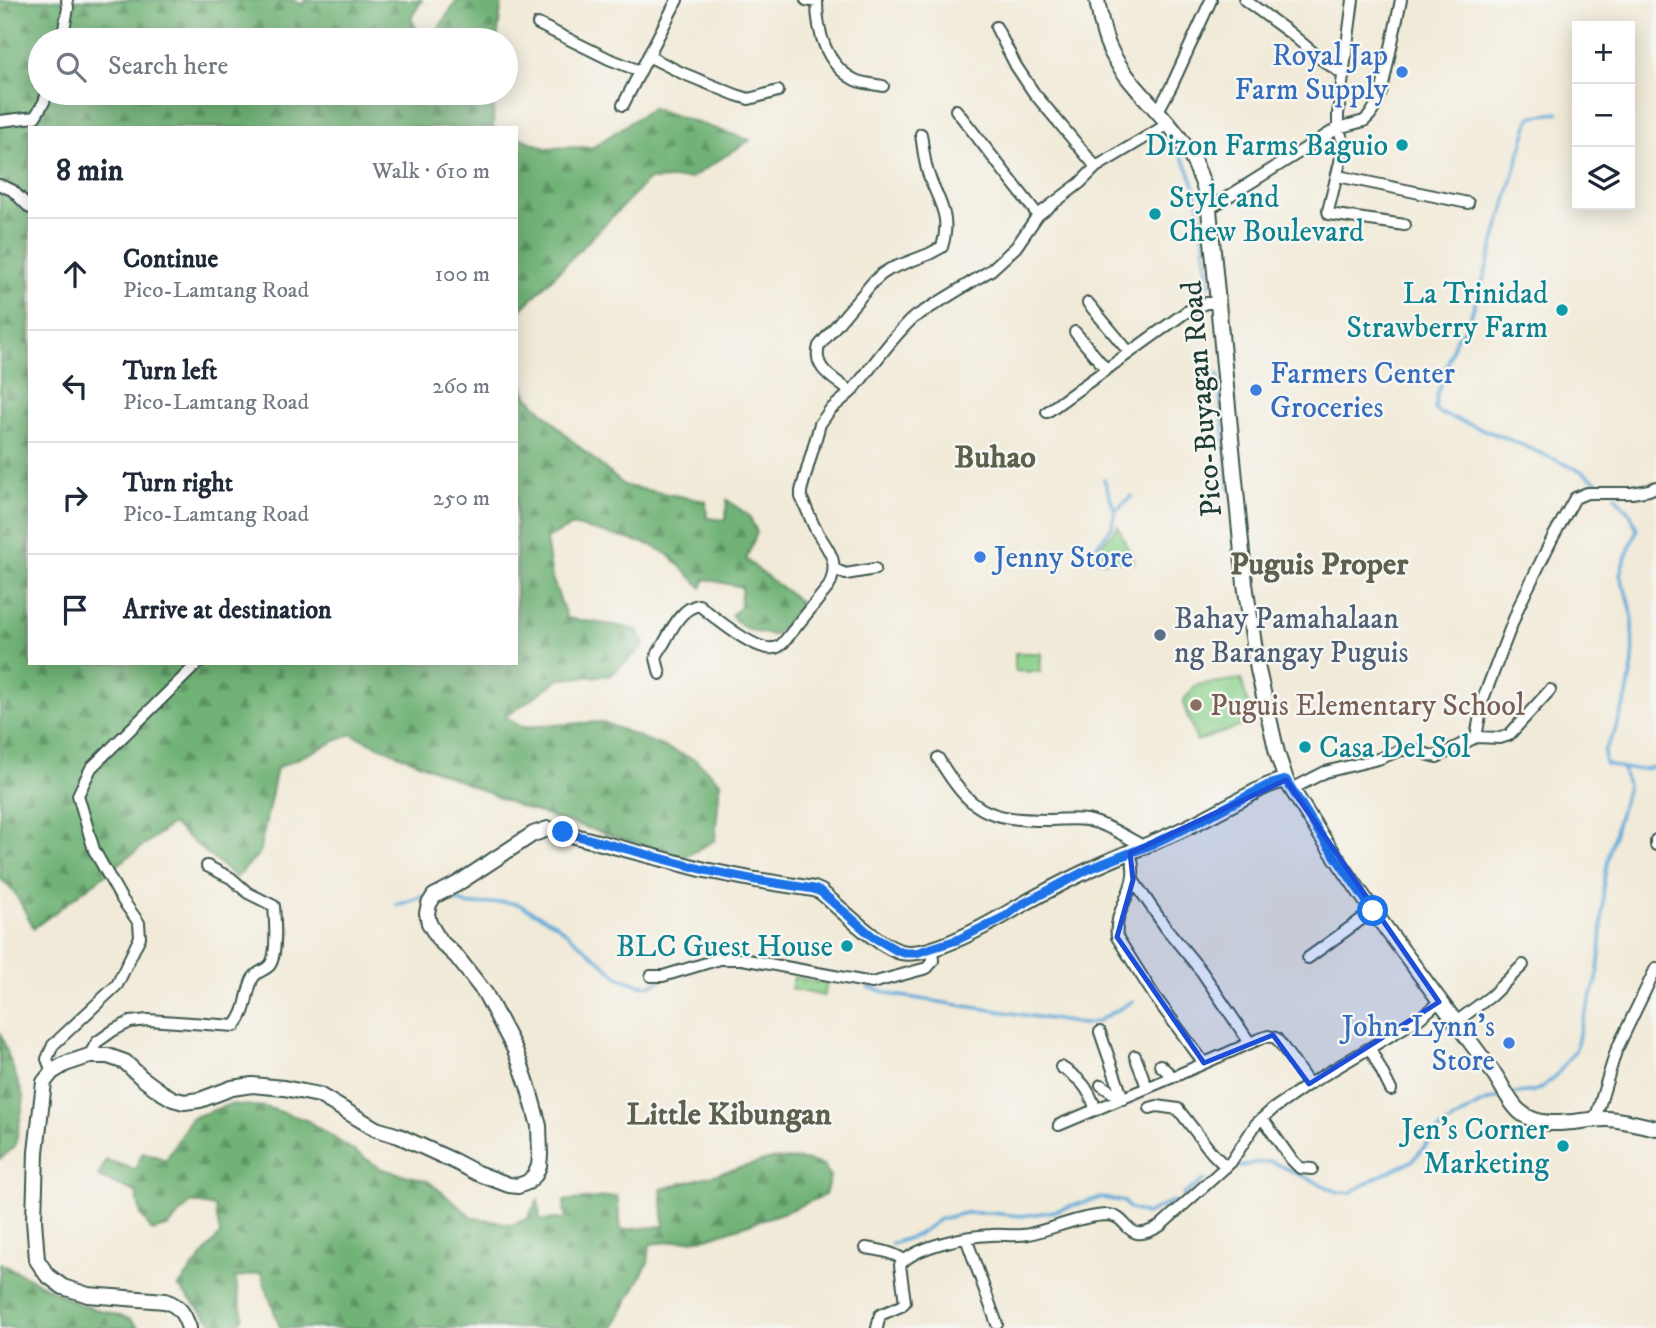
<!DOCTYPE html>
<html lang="en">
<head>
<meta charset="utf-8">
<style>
	body { margin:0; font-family:"IM FELL DW Pica",serif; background:#f2f2f3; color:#1f2937 }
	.controls { position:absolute; right:21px; top:21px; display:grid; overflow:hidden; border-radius:0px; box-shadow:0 4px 18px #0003 }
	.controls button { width:63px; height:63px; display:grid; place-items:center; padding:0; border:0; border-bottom:2px solid #e0e1e3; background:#fff; color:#1f2937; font:35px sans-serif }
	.stop { position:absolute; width:21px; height:21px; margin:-16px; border:5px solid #1a73e8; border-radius:50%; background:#fff }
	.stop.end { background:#1a73e8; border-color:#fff; box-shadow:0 2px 7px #0008 }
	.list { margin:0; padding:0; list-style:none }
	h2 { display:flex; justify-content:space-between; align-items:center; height:91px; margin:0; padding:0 28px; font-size:30px }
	h2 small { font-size:23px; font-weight:400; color:#747a83 }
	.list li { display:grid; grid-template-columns:46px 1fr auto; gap:21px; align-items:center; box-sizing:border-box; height:112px; padding:0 28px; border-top:2px solid #e0e1e3 }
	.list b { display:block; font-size:26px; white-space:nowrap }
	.list p { margin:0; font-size:23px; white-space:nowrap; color:#747a83 }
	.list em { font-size:23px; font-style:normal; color:#747a83 }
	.icon { flex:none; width:38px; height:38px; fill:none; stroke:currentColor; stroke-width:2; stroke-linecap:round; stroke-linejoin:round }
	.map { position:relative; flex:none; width:1656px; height:1328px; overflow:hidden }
	.search { position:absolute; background:#fff; box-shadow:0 4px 18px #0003; left:28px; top:28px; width:490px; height:77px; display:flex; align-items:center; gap:18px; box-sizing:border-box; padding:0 24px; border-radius:38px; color:#747a83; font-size:26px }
	.panel { position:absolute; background:#fff; box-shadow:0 4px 18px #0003; left:28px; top:126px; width:490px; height:539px; border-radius:0px }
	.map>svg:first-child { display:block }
	.grass { fill:#8cd18b; stroke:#568760; stroke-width:2 }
	.forest { fill:url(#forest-firs); stroke:#487856; stroke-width:2 }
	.park { fill:url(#park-dots); stroke:#568760; stroke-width:2 }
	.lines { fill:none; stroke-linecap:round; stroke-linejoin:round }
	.stream { stroke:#62aad9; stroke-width:3.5 }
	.minor-casing { stroke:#3e574d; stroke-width:14 }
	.major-casing { stroke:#3e574d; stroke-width:18 }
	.minor { stroke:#fff; stroke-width:10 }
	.major { stroke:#fff; stroke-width:14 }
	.route { stroke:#1a73e8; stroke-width:9 }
	.marked { fill:#1d4ed8; fill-opacity:0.2; stroke:#1d4ed8; stroke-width:5; stroke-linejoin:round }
	.shop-dot { fill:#3f7fe0; stroke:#f6f6f2; stroke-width:2.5 }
	.culture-dot { fill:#0f9aa8; stroke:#f6f6f2; stroke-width:2.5 }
	.service-dot { fill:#5c6f8a; stroke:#f6f6f2; stroke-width:2.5 }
	.education-dot { fill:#8d6e63; stroke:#f6f6f2; stroke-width:2.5 }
	.labels { text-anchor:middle; stroke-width:5; stroke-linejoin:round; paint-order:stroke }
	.shop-label { font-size:30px; fill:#366cbe; stroke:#f6f6f2; text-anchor:end }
	.culture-label { font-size:30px; fill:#0d838f; stroke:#f6f6f2; text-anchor:end }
	.street-label { font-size:30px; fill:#1f3d34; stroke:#f6f6f2 }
	.service-label { font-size:30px; fill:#4e5e75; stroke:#f6f6f2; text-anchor:start }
	.education-label { font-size:30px; fill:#785e54; stroke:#f6f6f2; text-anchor:start }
	.neighbourhood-label { font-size:32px; font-weight:bold; fill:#5d604d; stroke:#f6f6f2 }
</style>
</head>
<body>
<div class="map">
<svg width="1656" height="1328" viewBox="0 0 1656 1328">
	<defs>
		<pattern id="forest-firs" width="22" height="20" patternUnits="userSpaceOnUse" patternTransform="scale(1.75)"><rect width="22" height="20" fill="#71b377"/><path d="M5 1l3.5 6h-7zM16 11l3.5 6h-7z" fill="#5c9362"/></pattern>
		<pattern id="park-dots" width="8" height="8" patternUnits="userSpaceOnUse" patternTransform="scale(1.75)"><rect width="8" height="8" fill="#8cd18b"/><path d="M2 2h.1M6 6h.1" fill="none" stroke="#72ab72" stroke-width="1.8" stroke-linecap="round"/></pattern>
	</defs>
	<rect width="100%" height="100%" fill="#f6f6f2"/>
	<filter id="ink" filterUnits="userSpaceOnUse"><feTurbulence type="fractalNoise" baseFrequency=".0143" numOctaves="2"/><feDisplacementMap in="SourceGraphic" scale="14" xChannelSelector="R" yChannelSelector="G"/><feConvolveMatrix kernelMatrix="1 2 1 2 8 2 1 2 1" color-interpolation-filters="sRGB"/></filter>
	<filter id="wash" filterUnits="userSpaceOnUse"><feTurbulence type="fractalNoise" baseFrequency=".00686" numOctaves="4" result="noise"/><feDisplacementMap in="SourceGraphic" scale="28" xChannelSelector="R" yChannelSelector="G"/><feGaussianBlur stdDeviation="1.57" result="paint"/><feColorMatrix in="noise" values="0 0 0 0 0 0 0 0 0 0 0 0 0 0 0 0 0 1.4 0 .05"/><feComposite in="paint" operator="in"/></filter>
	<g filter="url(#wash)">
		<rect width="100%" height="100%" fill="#f1ead8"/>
		<path class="grass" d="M1118,526L1134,562L1097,560C1097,544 1110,537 1118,526Z
			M1015,653H1041L1040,672L1015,671Z
			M1241,679L1253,722L1197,741L1183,703L1184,700L1196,685Z"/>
		<path class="forest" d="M0,0H295L302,5L305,0H422L411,18L418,32L435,34L457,0H502L497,40H40V93H494L493,127L495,128H30V663H516V365L527,396L569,438L625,486L706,501L707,518L726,520L727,500L749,516L757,532L746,559C763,576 783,587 801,603L784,625L774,635C754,632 744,631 731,615L739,609L742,587L705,579L702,588L670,556L651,545L573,525L546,539L552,578L567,618L625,627L639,631L644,646L611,675L560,679L505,717L522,727L603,722L696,760L720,782L715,840L684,858L548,816L516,805L351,734L277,768L259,854L236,878L172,824L34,928L15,893L0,878Z
			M652,108L750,140L691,178L648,180L516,315V136L545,148L593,147Z
			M0,1032L24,1099L15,1146L0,1159Z
			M230,1104L266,1107L306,1120L382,1169L428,1181L472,1217L511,1225L527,1219L538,1200L540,1220L565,1219L564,1201L617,1196L621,1230L664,1226L661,1189L772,1159L804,1160L824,1165L830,1177L825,1195L785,1212L707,1238L650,1244L648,1263L613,1328H280L261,1273L235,1278L243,1317L234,1328H218L178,1287L220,1234L215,1207L191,1202L169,1226L152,1231L141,1215L136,1192L98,1177L106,1160L135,1169L143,1152L166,1160L191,1118Z
			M0,1263L78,1304L130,1319L139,1328H0Z"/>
		<path class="park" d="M794,977L827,984L824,996L791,989Z"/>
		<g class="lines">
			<path class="stream" d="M1558,113L1534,116L1530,118L1484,277L1467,327L1456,338L1437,395L1435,409L1439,413L1506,438L1583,472L1607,489
				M1162,131C1204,172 1202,231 1209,286
				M1218,373L1229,488
				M1104,479L1115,511
				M1615,496L1631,515L1637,530L1623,564L1620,575L1630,604L1632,617L1633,662L1627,696L1614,733L1604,751L1605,763C1624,770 1636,771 1656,767
				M1095,557L1097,545L1112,527L1115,511L1132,496
				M443,896L470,905L504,902L518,904L556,924L619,977L637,984L649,986L662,980
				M397,905L428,895
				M868,987L894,995L1082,1024L1096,1022L1133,1001
				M1509,1094L1534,1091L1541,1088L1556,1076L1576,1049L1580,1029L1597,980L1601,943L1604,880L1609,854L1626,791L1627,785L1623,770
				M1230,1169L1254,1163L1272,1162L1338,1192L1350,1193L1377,1177L1408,1163L1413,1160L1441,1128L1480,1104L1502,1096
				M1183,1195L1204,1180
				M891,1244L917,1235L940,1219L965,1213H991L1021,1216L1050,1212L1100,1198L1123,1201L1129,1208L1146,1214L1173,1201"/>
		</g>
	</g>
	<g filter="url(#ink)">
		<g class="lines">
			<defs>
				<path id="minor" d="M806,0L817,2C817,32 826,65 855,80C863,84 875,84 883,86
					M1245,0L1290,33L1321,59L1344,75
					M1353,0L1338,114V128L1343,141V150L1328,211L1329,214L1405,225
					M538,24L609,59L640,71
					M996,27L1016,66L1034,93L1096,167
					M62,40L68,8L67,0
					M648,56L682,73L736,95L749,99L778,91
					M623,105L677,0
					M956,110L1038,215
					M1158,111L1172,85L1211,0
					M0,121L35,117L44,102L47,93
					M1338,176L1468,203
					M0,185L12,190L30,208
					M1210,208L1338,128L1364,121L1370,115L1375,107L1382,90L1401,0
					M1088,303L1129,352
					M1075,332L1106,369
					M851,392C872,368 889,340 913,318L991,270L1016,247L1038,215L1080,183L1096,167L1168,124
					M1047,412L1186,312L1206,303H1218
					M834,569L846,574L875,569
					M660,674L656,658L658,653C670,636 677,609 699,605C714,617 754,651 773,648C779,648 779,646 783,643L829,586C841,559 827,550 815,528C810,518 806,507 801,497V491L820,424L830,410L851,392C835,379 812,369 819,346L873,282L882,274L890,269L929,254L942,247C952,215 938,201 928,173C924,160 923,147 921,134
					M1476,737L1483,699L1519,606L1553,537L1575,498L1587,493H1632L1649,490L1656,487
					M938,758C970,811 986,820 1048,820C1060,820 1073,818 1086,820C1107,824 1126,837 1145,847
					M1292,789L1325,772L1378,759L1401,750H1412L1437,757L1476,737L1500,738L1509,735L1550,690
					M1656,840V845
					M1130,853C1143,888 1113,905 1117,937L1155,997L1204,1063
					M1133,880L1166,928L1202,972L1250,1043
					M1308,958L1373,911
					M651,976H663L720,959H742L872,983L927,968L933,961L932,948
					M1456,1022L1491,996L1523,965
					M1100,1032L1123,1099
					M1370,1048L1391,1090
					M89,1056L97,1042L114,1030L130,1022L148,1020L235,1026C248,1009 245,998 252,980C256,971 263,972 269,966C278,957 275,919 274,906L248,893L231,878L207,866
					M1135,1056L1147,1087
					M1160,1065L1173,1077
					M1061,1067C1082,1080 1088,1087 1096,1110
					M52,1072L47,1059L53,1045L117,985L140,937L139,923L121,898L94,850L78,795L91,768L198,663
					M1101,1085L1122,1099
					M1150,1108L1157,1106L1178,1109L1212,1153L1226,1167
					M1263,1119L1291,1159L1300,1168L1312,1169
					M1595,1120L1616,1051L1656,968
					M1059,1125L1173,1077L1257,1040L1268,1036L1276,1038L1280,1043L1309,1084
					M966,1238L997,1324
					M866,1248C880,1250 892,1252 904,1260
					M877,1328L880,1315L901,1306L905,1302L900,1265C915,1246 967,1236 991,1235C1003,1234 1016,1237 1029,1234C1052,1229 1084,1215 1108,1215C1131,1216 1124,1247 1160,1226L1231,1162L1256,1124L1273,1109L1309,1084L1420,1018L1439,1002"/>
				<path id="major" d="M1097,0C1100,15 1102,32 1109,47C1125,83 1159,108 1181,140C1193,157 1202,179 1208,199L1245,584L1258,670L1277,753L1286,780L1320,834L1373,911L1495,1075C1503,1087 1509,1102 1519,1111C1543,1133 1580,1118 1608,1119C1624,1120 1641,1125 1656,1128
					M189,1328C184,1314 180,1306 165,1301L88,1295L63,1287L47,1275L37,1260L34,1220L36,1152L44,1082L52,1072L65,1064L89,1056H108L125,1062L142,1078L161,1092L173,1099L184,1102L200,1100L232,1088L252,1085L284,1088L319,1095L376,1129L399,1136L454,1161L477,1173L509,1185L518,1186L528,1182L535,1175L539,1166L540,1155L539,1126L528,1086L520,1063L514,1048L485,993L457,957L439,940L429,923L427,913L429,904L434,896L457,884L533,834L548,829L705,870L756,880L814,889L821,892C841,909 878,946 901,952C930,959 993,922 1018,907C1041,894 1065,881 1089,870C1124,853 1161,841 1196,823C1213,814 1230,805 1247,796C1260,789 1272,782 1286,780"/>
			</defs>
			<use href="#minor" class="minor-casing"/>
			<use href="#major" class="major-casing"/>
			<use href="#minor" class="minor"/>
			<use href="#major" class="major"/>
		</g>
	</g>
	<g class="lines" filter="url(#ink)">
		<path class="route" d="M563,832L705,870L756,880L814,889L821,892L872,936L896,950L904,953H916L957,940L1006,916L1019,906L1089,869L1150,845L1188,827L1268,785L1286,780L1320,834L1373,911"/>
	</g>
	<path class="marked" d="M1286,780L1439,1002L1309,1084L1273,1035L1204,1063L1117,937L1133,880L1130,853Z"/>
	<g class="shop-dot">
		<circle cx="1402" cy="72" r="7"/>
		<circle cx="1256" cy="390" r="7"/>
		<circle cx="980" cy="557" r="7"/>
		<circle cx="1509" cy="1043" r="7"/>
	</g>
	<g class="culture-dot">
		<circle cx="1402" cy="145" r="7"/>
		<circle cx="1155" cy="214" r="7"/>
		<circle cx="1562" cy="310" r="7"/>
		<circle cx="1305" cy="747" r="7"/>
		<circle cx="847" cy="946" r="7"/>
		<circle cx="1563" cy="1146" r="7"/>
	</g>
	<circle class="service-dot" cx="1160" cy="635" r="7"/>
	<circle class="education-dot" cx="1196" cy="705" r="7"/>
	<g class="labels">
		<g class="shop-label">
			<text x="1388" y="65">Royal Jap<tspan x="1388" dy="34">Farm Supply</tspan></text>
			<text x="1270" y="383" text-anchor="start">Farmers Center<tspan x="1270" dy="34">Groceries</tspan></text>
			<text x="994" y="567" text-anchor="start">Jenny Store</text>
			<text x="1495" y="1036">John-Lynn's<tspan x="1495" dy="34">Store</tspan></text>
		</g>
		<g class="culture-label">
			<text x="1388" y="155">Dizon Farms Baguio</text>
			<text x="1169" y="207" text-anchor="start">Style and<tspan x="1169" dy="34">Chew Boulevard</tspan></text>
			<text x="1548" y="303">La Trinidad<tspan x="1548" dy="34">Strawberry Farm</tspan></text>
			<text x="1319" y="757" text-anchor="start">Casa Del Sol</text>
			<text x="833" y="956">BLC Guest House</text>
			<text x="1549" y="1139">Jen's Corner<tspan x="1549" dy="34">Marketing</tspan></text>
		</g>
		<g class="street-label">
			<text transform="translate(1201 399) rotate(-95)" y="10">Pico-Buyagan Road</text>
		</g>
		<g class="service-label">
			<text x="1174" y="628">Bahay Pamahalaan<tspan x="1174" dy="34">ng Barangay Puguis</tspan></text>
		</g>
		<g class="education-label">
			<text x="1210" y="715">Puguis Elementary School</text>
		</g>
		<g class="neighbourhood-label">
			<text x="995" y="467">Buhao</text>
			<text x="1319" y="574">Puguis Proper</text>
			<text x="729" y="1124">Little Kibungan</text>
		</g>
	</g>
</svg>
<div class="controls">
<button>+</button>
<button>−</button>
<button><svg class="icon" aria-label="layers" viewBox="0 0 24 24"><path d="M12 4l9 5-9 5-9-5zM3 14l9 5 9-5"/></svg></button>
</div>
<div class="stop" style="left:1373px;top:911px"></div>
<div class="stop end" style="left:563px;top:832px"></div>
<div class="search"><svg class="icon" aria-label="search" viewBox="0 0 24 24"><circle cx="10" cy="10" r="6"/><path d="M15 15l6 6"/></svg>Search here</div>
<section class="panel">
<h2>8 min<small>Walk · 610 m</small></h2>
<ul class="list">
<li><svg class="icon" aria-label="ahead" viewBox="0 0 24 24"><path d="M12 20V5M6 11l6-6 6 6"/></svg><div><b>Continue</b><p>Pico-Lamtang Road</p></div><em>100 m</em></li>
<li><svg class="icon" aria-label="left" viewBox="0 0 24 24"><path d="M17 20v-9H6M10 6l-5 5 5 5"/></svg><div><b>Turn left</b><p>Pico-Lamtang Road</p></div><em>260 m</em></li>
<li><svg class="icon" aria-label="right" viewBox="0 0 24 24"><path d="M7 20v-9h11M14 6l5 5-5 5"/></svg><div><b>Turn right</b><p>Pico-Lamtang Road</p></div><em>250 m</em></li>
<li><svg class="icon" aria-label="arrive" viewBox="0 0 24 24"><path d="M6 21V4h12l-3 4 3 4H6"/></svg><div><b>Arrive at destination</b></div></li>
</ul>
</section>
</div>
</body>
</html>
